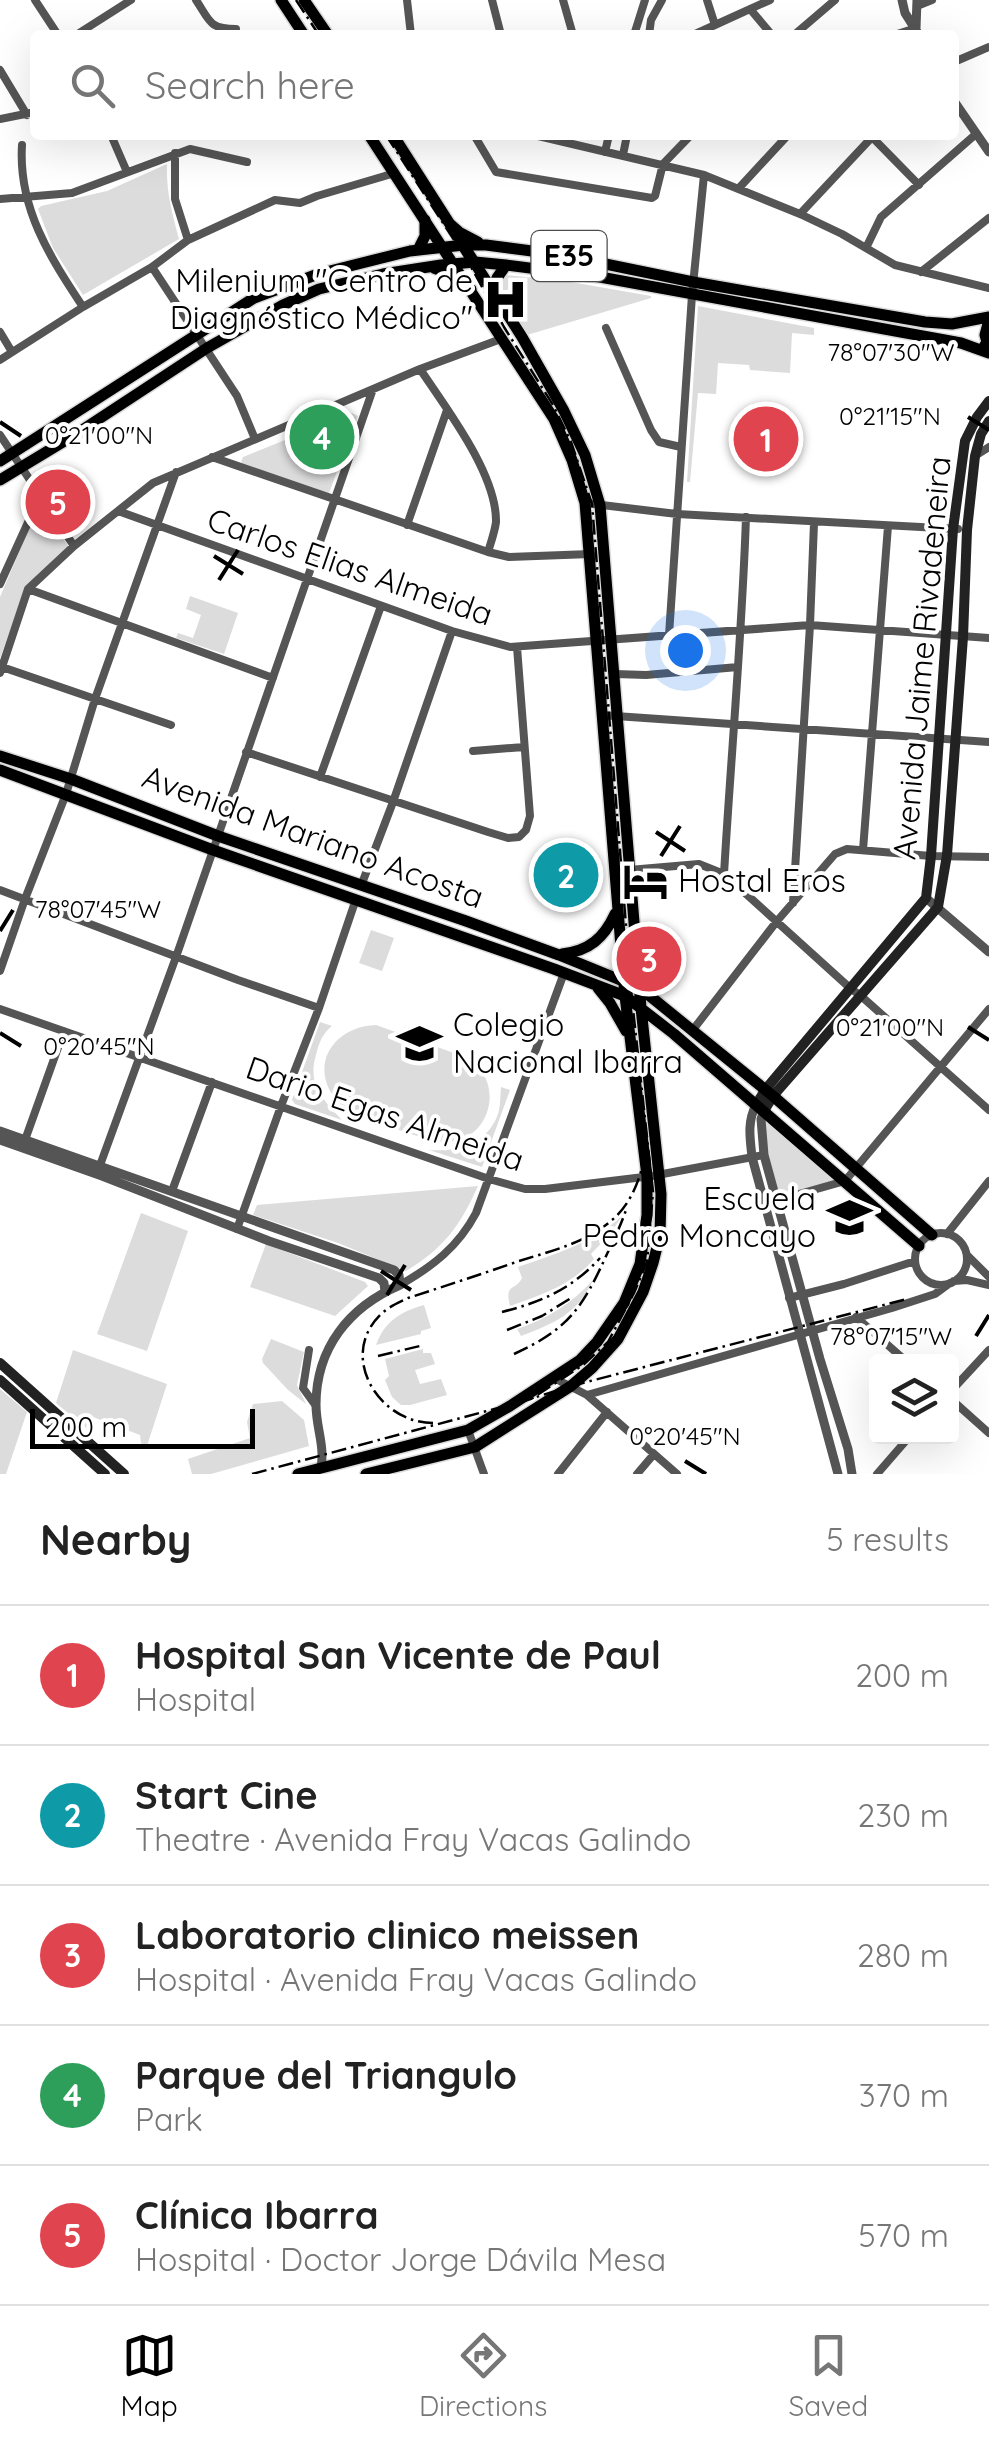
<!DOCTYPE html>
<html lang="en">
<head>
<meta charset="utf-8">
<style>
	body { margin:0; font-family:Quicksand,sans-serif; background:#f6f6f6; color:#222 }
	.controls { position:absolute; right:30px; bottom:30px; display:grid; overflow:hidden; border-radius:10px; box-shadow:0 10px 40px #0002 }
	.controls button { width:90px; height:90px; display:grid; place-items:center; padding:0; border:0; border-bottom:2px solid #e0e0e0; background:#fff; color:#222; font:50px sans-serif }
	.scale { position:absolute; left:30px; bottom:25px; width:225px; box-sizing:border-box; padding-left:10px; border:5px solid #000; border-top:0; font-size:28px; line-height:35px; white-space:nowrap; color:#000; -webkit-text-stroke:8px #fff; paint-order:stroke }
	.you { position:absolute; left:685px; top:650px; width:35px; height:35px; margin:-25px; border:8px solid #fff; border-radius:50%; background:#1a73e8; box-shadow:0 0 0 15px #1a73e833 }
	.badge { display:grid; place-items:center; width:65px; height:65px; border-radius:50%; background:#000; color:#fff; font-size:32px; font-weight:700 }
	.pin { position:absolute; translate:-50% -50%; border:5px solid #fff; box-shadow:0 2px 10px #0006 }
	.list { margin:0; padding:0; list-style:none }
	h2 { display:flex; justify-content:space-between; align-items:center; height:130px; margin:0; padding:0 40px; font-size:42px }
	h2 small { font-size:32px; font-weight:400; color:#767676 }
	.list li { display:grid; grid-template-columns:65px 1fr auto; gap:30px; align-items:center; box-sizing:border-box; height:140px; padding:0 40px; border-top:2px solid #e0e0e0 }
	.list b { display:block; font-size:38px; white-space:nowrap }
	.list p { margin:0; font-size:32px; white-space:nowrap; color:#767676 }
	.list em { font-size:32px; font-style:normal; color:#767676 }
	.icon { flex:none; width:55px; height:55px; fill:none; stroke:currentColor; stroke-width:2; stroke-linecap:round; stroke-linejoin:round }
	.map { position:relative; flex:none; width:989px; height:1474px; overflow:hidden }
	.search { position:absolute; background:#fff; box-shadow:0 10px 40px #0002; left:30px; right:30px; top:30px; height:110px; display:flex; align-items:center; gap:25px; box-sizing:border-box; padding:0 35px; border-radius:10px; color:#767676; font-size:38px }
	.sheet { height:830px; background:#fff }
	nav { display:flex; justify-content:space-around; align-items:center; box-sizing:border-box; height:140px; border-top:2px solid #e0e0e0; background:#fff; font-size:28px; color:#767676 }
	nav a { display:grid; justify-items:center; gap:5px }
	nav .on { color:#000 }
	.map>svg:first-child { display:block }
	.green { fill:#dcdcdc }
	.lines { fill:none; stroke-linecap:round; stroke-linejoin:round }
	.primary-casing { stroke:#dbdbdb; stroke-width:14 }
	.trunk-casing { stroke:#dbdbdb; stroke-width:14 }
	.minor { stroke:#555; stroke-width:8 }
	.tertiary { stroke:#555; stroke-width:9 }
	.secondary { stroke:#222; stroke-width:10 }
	.primary { stroke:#000; stroke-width:11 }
	.trunk { stroke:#000; stroke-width:11 }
	.rail { stroke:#000; stroke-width:2.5; stroke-dasharray:15 5 2.5 5; stroke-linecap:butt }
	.ticks { fill:none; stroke:#000; stroke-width:4 }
	.labels { text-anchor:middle; stroke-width:8; stroke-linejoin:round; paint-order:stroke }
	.shield { fill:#fff; stroke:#4c4c4c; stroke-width:2.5 }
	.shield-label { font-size:30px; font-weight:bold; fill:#000 }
	.poi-label { font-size:32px; fill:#000; stroke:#fff; text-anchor:end }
	.street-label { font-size:32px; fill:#000; stroke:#fff }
	.ticks-label { font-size:25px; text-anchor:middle; fill:#000; stroke:#fff; stroke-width:8; stroke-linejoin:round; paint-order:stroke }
</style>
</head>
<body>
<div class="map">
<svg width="989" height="1474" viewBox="0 0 989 1474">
	<rect width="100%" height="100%" fill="#fff"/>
	<path class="green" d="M167,164C166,191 172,213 179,239L83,295L53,248L38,209L41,206L107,191Z
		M505,275L565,281L651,296V298L527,335L498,289Z
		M698,306L814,328V335L792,333L790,373L750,370L749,365L718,363L716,394L698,393L690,482H687Z
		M352,413L358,416L329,493L243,464L241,462L243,457Z
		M39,505L69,547L26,587L0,658V597Z
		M190,596L238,613L224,654L176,638L178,633L193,638L201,615L186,609Z
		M371,930L394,938L382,971L359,963Z
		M320,1022L332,1026C322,1034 319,1043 316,1055C307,1084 323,1100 342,1120L295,1104L292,1100Z
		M376,1025L465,1057C506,1078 493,1140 447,1142C429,1143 359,1116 342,1106C306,1072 329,1027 376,1025Z
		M501,1087L510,1090L482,1167L429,1150C454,1152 483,1145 495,1121C501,1111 500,1098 501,1087Z
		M766,1118L836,1181L780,1197L766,1147Z
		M478,1186C460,1226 444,1248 406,1271L338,1243L253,1215L257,1205Z
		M141,1213L188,1231L147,1351L97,1334Z
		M622,1216L610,1234L591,1254L594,1259C572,1285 541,1295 510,1306C504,1283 516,1291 522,1278L518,1267C556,1254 592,1243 622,1216Z
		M266,1244L365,1282L368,1286L335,1316L250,1287Z
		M593,1280C579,1313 553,1324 521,1336L517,1329C547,1319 571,1304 593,1280Z
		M424,1305L431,1328L421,1331V1334L376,1345C385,1321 400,1312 424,1305Z
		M271,1339L304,1352L297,1385L306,1404L288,1390L263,1363L262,1359Z
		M423,1349V1353H431L435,1364L415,1370L420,1384L441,1379L447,1395L410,1405H401L392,1397L385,1380L389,1376L385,1359Z
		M73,1350L167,1384L146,1449L141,1443L140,1435L93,1417L86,1428L56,1403Z
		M0,1389L27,1412L6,1474H0Z
		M282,1401L304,1420L309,1446L211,1474H192L188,1459L250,1438L247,1422L253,1404Z"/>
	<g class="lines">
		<defs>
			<path id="primary" d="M281,0L304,35
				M304,0L328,35
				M0,756L71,779L218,836L466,921L559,955L640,988L773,1096L932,1235
				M0,770L213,850L554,969L625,996L674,1034L919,1246
				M562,954C589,951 604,938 615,914
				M598,988L610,1003L626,1031
				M298,1474L468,1430L510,1406L580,1360L597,1342L624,1303L640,1264L647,1215V1176L625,996L585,503L572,460L554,419L369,135
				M366,1474L475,1447L571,1386L592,1368L618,1339L643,1292L653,1263L660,1235L661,1194L641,1008L600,505L585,455L564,411L522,337L393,135"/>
			<path id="trunk" d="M451,225L459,232L478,242
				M418,250L425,236V220
				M434,268L455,276L471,289
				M493,290L497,278L506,265
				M989,320L985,335L989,349
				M0,461L254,298L318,274L410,251L464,245H486L562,255L693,282L925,322L952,324L989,317
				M0,480L76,434L207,348L283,305L319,289L383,274L441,265L475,262L506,265L600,277L961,343L989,353"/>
		</defs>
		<use href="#primary" class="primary-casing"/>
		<use href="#trunk" class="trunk-casing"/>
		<path class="minor" d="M35,0L58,35
			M196,0C210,21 209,29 236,29
			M407,0L411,35
			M492,0L501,35
			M563,0L573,35
			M707,0L715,25
			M917,6L932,0
			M750,9L772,35
			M76,35L131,0
			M634,35L645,0
			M649,35L651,20L662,0
			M693,35L770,0
			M794,35L835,0
			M894,35L916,28
			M954,62L989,47
			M0,70L27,115
			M0,119L35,112
			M111,135L127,172
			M474,135L496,172L652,198L655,196L663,164L691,135
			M534,135L704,175L800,214L842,234L895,265L989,288
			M870,135L919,185
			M22,145C18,208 50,257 83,307
			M605,152L609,135
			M175,153V199L188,240
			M623,155L627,135
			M739,188L788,135
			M0,199L72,193L190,149L247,162
			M800,214L874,135
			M866,248L881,217L976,134
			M152,267L237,396L255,439
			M921,272L989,218
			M606,328L651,430L659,442L681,447
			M0,332L12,352
			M0,360L83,307L152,267L188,240L275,200L300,203L317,196L395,173
			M420,369C446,408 497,474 496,522C495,531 491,542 488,552
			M0,435L74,546
			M975,456L989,447
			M212,457L488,552L509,557L591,554
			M585,503L677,514L958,529
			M118,511L452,631L510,647L810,625L989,638
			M407,525L447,410
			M0,584L40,496
			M28,589L273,678
			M669,635L692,295L704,175
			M2,667L171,725
			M0,673L28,589L74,546L153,483L420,369L501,339
			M615,674L646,675L738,667
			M601,715L989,742
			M473,751L524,747
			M246,752L488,832L508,838L519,837L526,830L530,816L517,647
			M320,777L381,606
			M863,850L888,526
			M629,870L699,864L724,874L850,988L861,996L989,1110
			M724,874C731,755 742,636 746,517
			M361,886L393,802L452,631
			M0,890L238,980L319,1008
			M793,903L810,625L814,523
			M0,971L25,899L66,794L95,699L176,472
			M0,1009L489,1179L525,1189H545L652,1176L764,1155
			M692,1031L777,921L835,854L847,849L931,856L989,857
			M25,1140L64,1031
			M99,1168L176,957L373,389
			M172,1191L212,1082
			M778,1200L845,1181L989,1009
			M237,1229L281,1106L319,1008L356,899
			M915 1259a26 26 0 1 1 52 0a26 26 0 1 1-52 0Z
			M947,1234L989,1181
			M967,1255L989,1277
			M954,1281L967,1280L989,1285
			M400,1285C433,1266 458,1247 476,1213L564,973
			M789,1298L844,1284L915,1261
			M856,1317L907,1362
			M309,1350L303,1388L316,1406
			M554,1378L587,1395L677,1474
			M952,1390L989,1350
			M587,1395L892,1308L935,1294L950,1283
			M952,1400L989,1433
			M468,1430L484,1474
			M558,1474L607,1412
			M637,1474L654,1454
			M877,1474L910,1436"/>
		<path class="tertiary" d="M902,0L905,13L919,35
			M916,28L917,0
			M954,101L989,152
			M926,898L989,952
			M756,1105C747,1122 750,1138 752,1157L838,1474
			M764,1111L761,1119L764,1155L820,1359L848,1449L852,1474
			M0,1131L394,1270L399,1275L400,1285C349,1307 316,1348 316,1405C316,1427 325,1446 321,1467
			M0,1140L102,1176L269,1241L379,1278L384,1283L385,1292"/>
		<path class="secondary" d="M756,1105L765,1090L926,898L931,856L953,529L965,441L977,417L989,401
			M764,1111L773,1096L938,907L947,855L963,637L967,530L975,456L981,434L989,421
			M0,1363L124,1474
			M0,1380L105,1474"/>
		<use href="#primary" class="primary"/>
		<use href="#trunk" class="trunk"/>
		<path class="rail" d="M296,0L319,35
			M386,135L469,263L504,327L553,405L571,442L592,504L632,1000L653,1192L647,1262L634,1293L608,1342L583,1365L531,1399
			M502,1312C541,1302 572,1289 600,1258
			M507,1330L542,1316L571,1298
			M514,1354C569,1329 583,1307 607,1254C614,1239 621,1225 626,1210
			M378,1356L424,1345
			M433,1423C379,1423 338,1357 380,1315C388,1307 398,1303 408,1298C445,1286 482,1274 519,1261C551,1251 586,1243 612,1220C630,1205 639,1182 644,1160
			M252,1474L524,1401L571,1386L907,1299"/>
	</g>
	<path class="ticks" d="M976,353L989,332M968,417L989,430M0,422L21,436M214,556L243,574M219,580L238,550M656,832L685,851M661,856L680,826M0,931L13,910M968,1027L989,1040M0,1033L21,1046M381,1271L411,1290M387,1295L405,1265M976,1336L989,1315M685,1461L706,1474"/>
	<defs>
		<symbol id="hospital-bare" viewBox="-9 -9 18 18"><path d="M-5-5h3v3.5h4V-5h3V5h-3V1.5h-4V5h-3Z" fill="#000" stroke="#fff" stroke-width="2.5" paint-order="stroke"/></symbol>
		<symbol id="hotel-bare" viewBox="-9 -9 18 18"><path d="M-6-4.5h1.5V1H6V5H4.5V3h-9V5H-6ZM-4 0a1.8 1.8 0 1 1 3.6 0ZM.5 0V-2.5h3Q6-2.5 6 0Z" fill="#000" stroke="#fff" stroke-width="2.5" paint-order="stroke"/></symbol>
		<symbol id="school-bare" viewBox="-9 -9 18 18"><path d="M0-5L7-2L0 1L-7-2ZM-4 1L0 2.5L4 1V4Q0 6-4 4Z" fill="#000" stroke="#fff" stroke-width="2.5" paint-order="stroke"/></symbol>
	</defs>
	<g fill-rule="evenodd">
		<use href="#hospital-bare" x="474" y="268" width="63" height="63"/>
		<use href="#hotel-bare" x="614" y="850" width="63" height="63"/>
		<use href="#school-bare" x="388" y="1012" width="63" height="63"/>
		<use href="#school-bare" x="818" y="1186" width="63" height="63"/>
	</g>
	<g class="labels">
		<rect class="shield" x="531.5" y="231" width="75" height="50" rx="8"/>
		<g class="shield-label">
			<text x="569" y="266">E35</text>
		</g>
		<g class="poi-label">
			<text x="473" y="292">Milenium "Centro de<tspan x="473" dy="37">Diagnóstico Médico"</tspan></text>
			<text x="678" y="892" text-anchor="start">Hostal Eros</text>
			<text x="453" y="1036" text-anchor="start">Colegio<tspan x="453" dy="37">Nacional Ibarra</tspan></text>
			<text x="816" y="1210">Escuela<tspan x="816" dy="37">Pedro Moncayo</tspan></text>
		</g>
		<g class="street-label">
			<text transform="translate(350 567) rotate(19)" y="11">Carlos Elias Almeida</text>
			<text transform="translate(922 658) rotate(-85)" y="11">Avenida Jaime Rivadeneira</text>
			<text transform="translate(313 837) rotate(20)" y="11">Avenida Mariano Acosta</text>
			<text transform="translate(385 1114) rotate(19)" y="11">Dario Egas Almeida</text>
		</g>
	</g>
	<g class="ticks-label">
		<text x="891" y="361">78°07'30"W</text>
		<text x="890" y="425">0°21'15"N</text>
		<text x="99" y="444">0°21'00"N</text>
		<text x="98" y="918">78°07'45"W</text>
		<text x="890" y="1036">0°21'00"N</text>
		<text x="99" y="1055">0°20'45"N</text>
		<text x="891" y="1345">78°07'15"W</text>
		<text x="685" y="1445">0°20'45"N</text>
	</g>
</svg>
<div class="controls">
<button><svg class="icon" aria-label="layers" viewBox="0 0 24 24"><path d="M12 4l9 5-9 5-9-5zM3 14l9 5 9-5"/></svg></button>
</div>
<div class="scale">200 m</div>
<div class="you"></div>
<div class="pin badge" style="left:766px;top:439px;background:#e0444e">1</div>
<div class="pin badge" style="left:566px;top:875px;background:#0f9aa8">2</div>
<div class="pin badge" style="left:649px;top:959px;background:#e0444e">3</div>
<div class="pin badge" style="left:322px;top:437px;background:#2e9e5b">4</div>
<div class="pin badge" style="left:58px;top:502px;background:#e0444e">5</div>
<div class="search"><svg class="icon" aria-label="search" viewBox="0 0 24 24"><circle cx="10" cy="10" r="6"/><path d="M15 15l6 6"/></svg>Search here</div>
</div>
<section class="sheet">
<h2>Nearby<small>5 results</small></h2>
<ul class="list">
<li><span class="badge" style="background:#e0444e">1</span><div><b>Hospital San Vicente de Paul</b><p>Hospital</p></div><em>200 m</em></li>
<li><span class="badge" style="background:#0f9aa8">2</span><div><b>Start Cine</b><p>Theatre · Avenida Fray Vacas Galindo</p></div><em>230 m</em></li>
<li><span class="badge" style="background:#e0444e">3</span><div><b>Laboratorio clinico meissen</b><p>Hospital · Avenida Fray Vacas Galindo</p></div><em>280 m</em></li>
<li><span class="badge" style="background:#2e9e5b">4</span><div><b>Parque del Triangulo</b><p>Park</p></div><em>370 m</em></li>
<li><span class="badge" style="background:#e0444e">5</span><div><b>Clínica Ibarra</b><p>Hospital · Doctor Jorge Dávila Mesa</p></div><em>570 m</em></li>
</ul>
</section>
<nav>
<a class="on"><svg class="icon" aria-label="map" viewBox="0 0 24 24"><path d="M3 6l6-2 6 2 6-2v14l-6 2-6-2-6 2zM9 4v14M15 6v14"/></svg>Map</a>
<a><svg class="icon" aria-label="directions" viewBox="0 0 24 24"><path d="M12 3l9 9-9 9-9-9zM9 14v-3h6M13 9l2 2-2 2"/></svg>Directions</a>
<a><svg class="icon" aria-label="saved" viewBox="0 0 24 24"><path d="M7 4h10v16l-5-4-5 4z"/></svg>Saved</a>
</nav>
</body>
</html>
